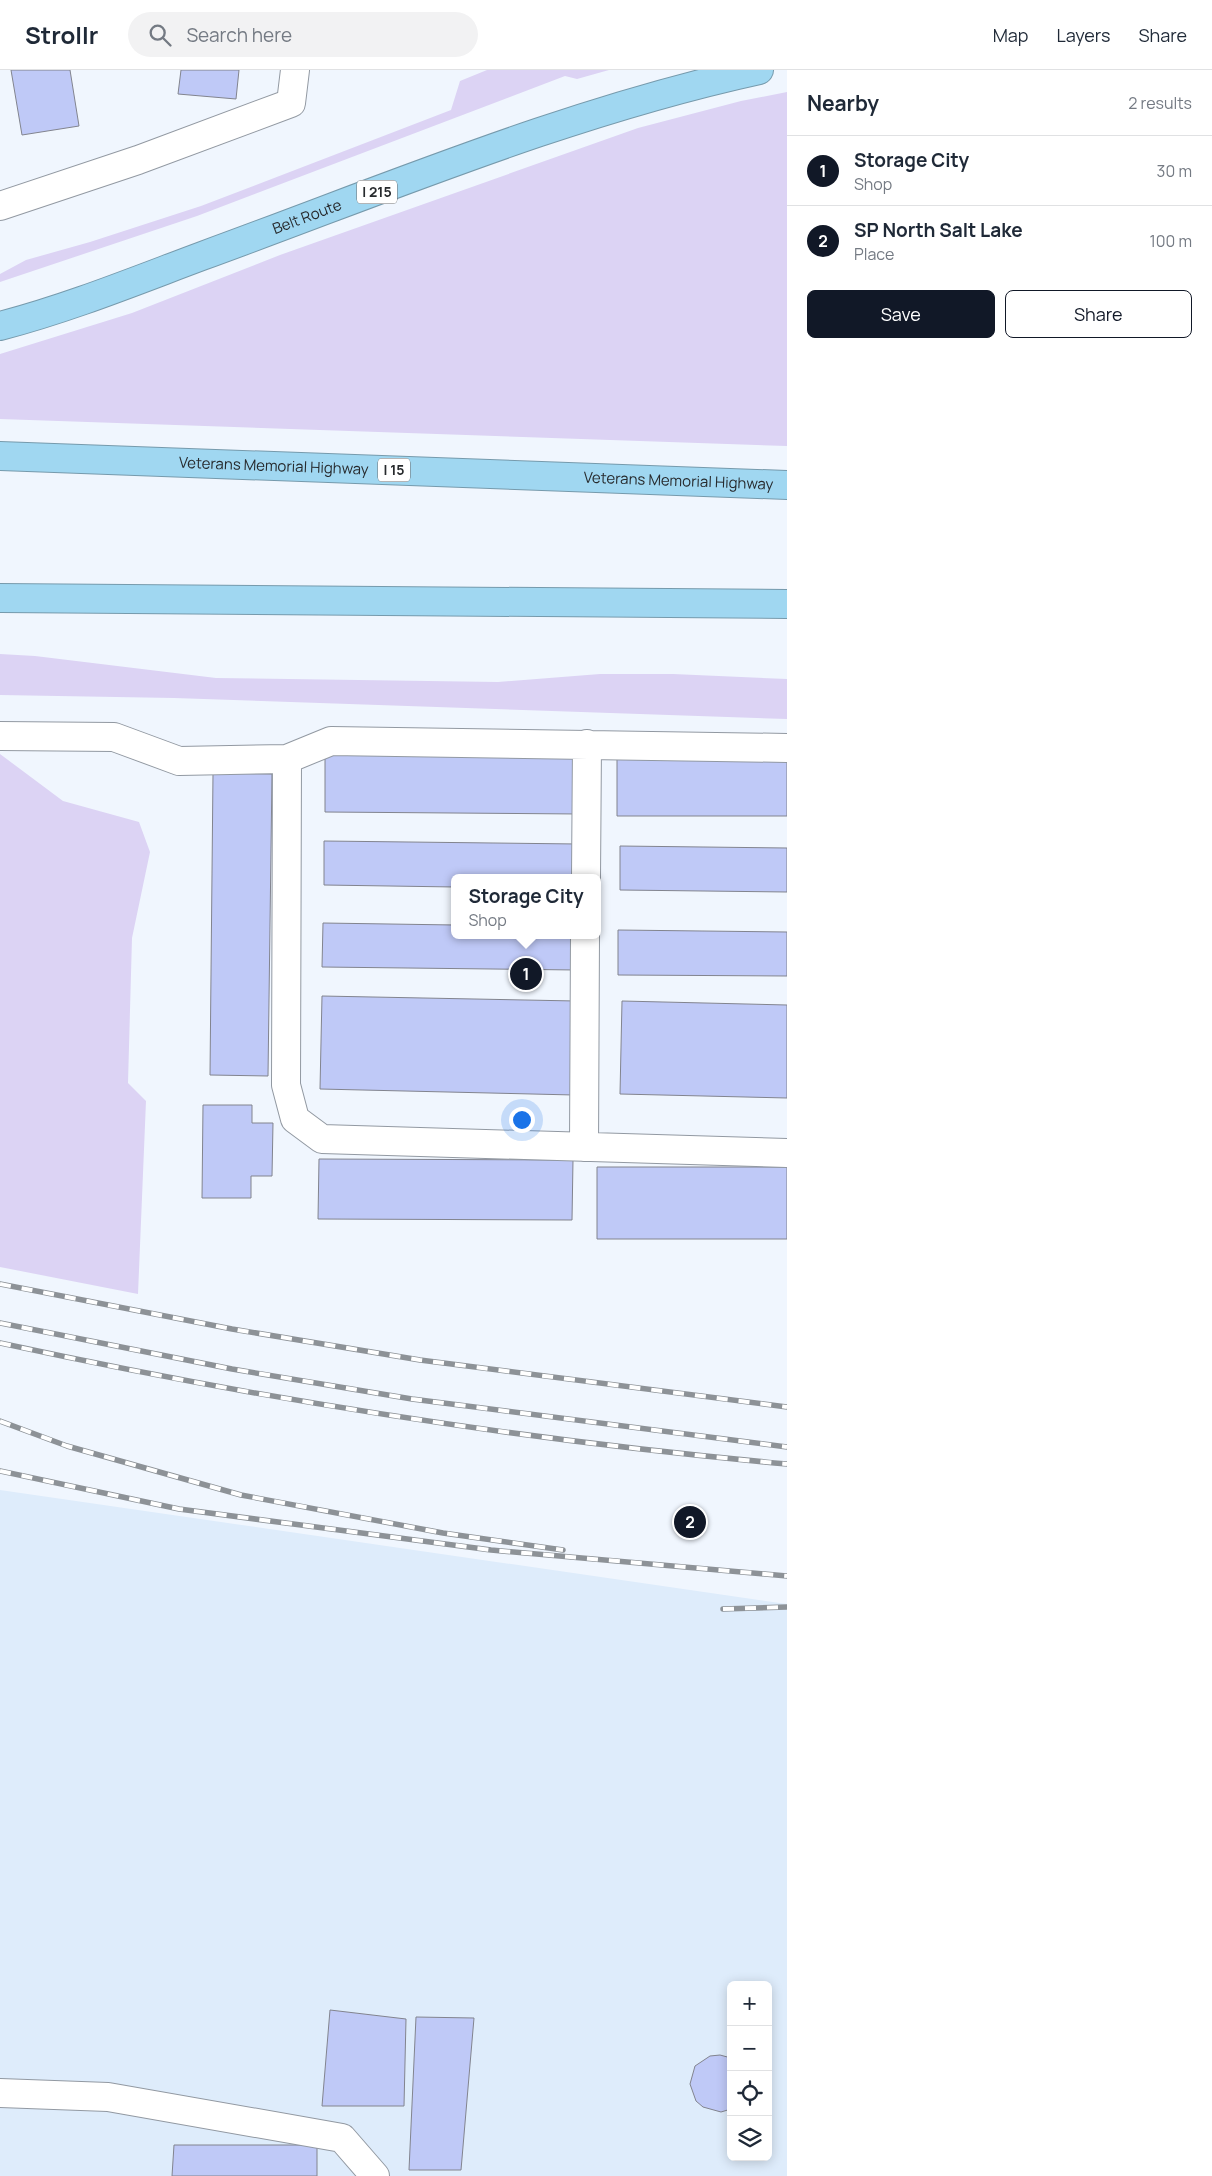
<!DOCTYPE html>
<html lang="en">
<head>
<meta charset="utf-8">
<style>
	body { margin:0; font-family:Manrope,sans-serif; background:#f2f2f3; color:#1f2937 }
	.controls { position:absolute; right:15px; bottom:15px; display:grid; overflow:hidden; border-radius:8px; box-shadow:0 2px 12px #0003 }
	.controls button { width:45px; height:45px; display:grid; place-items:center; padding:0; border:0; border-bottom:1px solid #e0e1e3; background:#fff; color:#1f2937; font:25px sans-serif }
	.you { position:absolute; left:521px; top:1049px; width:18px; height:18px; margin:-12px; border:4px solid #fff; border-radius:50%; background:#1a73e8; box-shadow:0 0 0 8px #1a73e833 }
	.badge { display:grid; place-items:center; width:32px; height:32px; border-radius:50%; background:#111827; color:#fff; font-size:16px; font-weight:700 }
	.pin { position:absolute; translate:-50% -50%; border:2px solid #fff; box-shadow:0 1px 5px #0006 }
	.popup { position:absolute; left:451px; top:804px; width:150px; height:65px; box-sizing:border-box; display:grid; place-content:center; border-radius:8px; background:#fff; filter:drop-shadow(0 1px 4px #0005); font-size:16px; white-space:nowrap; color:#747a83 }
	.popup b { font-size:19px; color:#1f2937 }
	.popup::after { content:''; position:absolute; left:50%; top:100%; margin-left:-10px; border:10px solid transparent; border-top-color:#fff }
	.list { margin:0; padding:0; list-style:none }
	h2 { display:flex; justify-content:space-between; align-items:center; height:65px; margin:0; padding:0 20px; font-size:21px }
	h2 small { font-size:16px; font-weight:400; color:#747a83 }
	.list li { display:grid; grid-template-columns:32px 1fr auto; gap:15px; align-items:center; box-sizing:border-box; height:70px; padding:0 20px; border-top:1px solid #e0e1e3 }
	.list b { display:block; font-size:19px; white-space:nowrap }
	.list p { margin:0; font-size:16px; white-space:nowrap; color:#747a83 }
	.list em { font-size:16px; font-style:normal; color:#747a83 }
	.actions { display:flex; gap:10px; padding:15px 20px }
	.actions a { flex:1; padding:11px 0; border:1px solid #111827; border-radius:8px; text-align:center; font-size:18px; color:#111827 }
	.actions .main { background:#111827; color:#fff }
	.icon { flex:none; width:28px; height:28px; fill:none; stroke:currentColor; stroke-width:2; stroke-linecap:round; stroke-linejoin:round }
	.map { position:relative; flex:none; width:787px; height:2106px; overflow:hidden }
	header { display:flex; align-items:center; gap:30px; box-sizing:border-box; height:70px; padding:0 25px; background:#fff; border-bottom:1px solid #e0e1e3 }
	header strong { font-size:24px }
	nav { display:flex; gap:28px; margin-inline-start:auto; font-size:18px }
	.search { width:350px; height:45px; background:#f2f2f3; display:flex; align-items:center; gap:12px; box-sizing:border-box; padding:0 18px; border-radius:28px; color:#747a83; font-size:19px }
	main { display:flex }
	aside { flex:1; background:#fff }
	.map>svg:first-child { display:block }
	.built { fill:#deecfb; fill-rule:evenodd }
	.green { fill:#dcd3f4 }
	.building { fill:#bfc9f7; stroke:#82848e }
	.lines { fill:none; stroke-linecap:round; stroke-linejoin:round }
	.minor-casing { stroke:#9299a2; stroke-width:30 }
	.highway-casing { stroke:#769aac; stroke-width:30 }
	.minor { stroke:#fff; stroke-width:28 }
	.highway { stroke:#a0d7f1; stroke-width:28 }
	.rail-casing { stroke:#8d9297; stroke-width:5.5 }
	.rail { stroke:#fff; stroke-width:4; stroke-dasharray:11; stroke-linecap:butt }
	.labels { text-anchor:middle; stroke-width:4; stroke-linejoin:round; paint-order:stroke }
	.shield { fill:#fff; stroke:#686a6c; stroke-width:1 }
	.shield-label { font-size:14px; font-weight:bold; fill:#272a2d }
	.street-label { font-size:15px; fill:#272a2d; stroke:#fff }
</style>
</head>
<body>
<header>
<strong>Strollr</strong>
<div class="search"><svg class="icon" aria-label="search" viewBox="0 0 24 24"><circle cx="10" cy="10" r="6"/><path d="M15 15l6 6"/></svg>Search here</div>
<nav><a>Map</a><a>Layers</a><a>Share</a></nav>
</header>
<main>
<div class="map">
<svg width="787" height="2106" viewBox="0 0 787 2106">
	<rect width="100%" height="100%" fill="#f0f6fe"/>
	<path class="built" d="M0,1420L787,1534V2106H0ZM731,1915H768V2087H731Z"/>
	<path class="green" d="M487,0H609L577,9L565,6L197,146L0,212V204L26,190L90,172L201,136L451,40L460,11Z
		M787,22V376L0,349V284L132,243L280,185L638,58L741,31Z
		M0,584L35,586L216,608L498,612L600,604H673L787,609V649L174,628L0,625Z
		M0,684L63,731L139,752L150,782L132,868L128,1013L146,1031L138,1224L0,1197Z"/>
	<path class="building" d="M11,0H70L79,56L22,65Z
		M181,0H239L236,29L178,24Z
		M325,682L579,683V744L325,742Z
		M617,686H787V746H617Z
		M213,703L272,704L268,1006L210,1005Z
		M324,771L578,774L577,808H455V817L324,815Z
		M620,776L787,778V822L620,820Z
		M323,853L455,855V865H577L576,900L322,897Z
		M618,860L787,862V906L618,905Z
		M322,926L576,931L574,1025L320,1019Z
		M622,931L787,935V1028L620,1024Z
		M203,1035H252V1053H273L272,1106H251V1128H202Z
		M319,1089L573,1090L572,1150L318,1149Z
		M597,1097H787V1169H597Z
		M684,1445L698,1447L697,1458L682,1457Z
		M330,1940L406,1949L404,2036H322Z
		M416,1947L474,1948L461,2100H409Z
		M720,1985L731,1988V2039L721,2042L703,2037L696,2031L690,2014L695,1996L710,1986Z
		M174,2075H317V2106H172Z"/>
	<g class="lines">
		<defs>
			<path id="minor" d="M0,136L138,90L291,33L295,0
				M0,666L114,667L179,691L287,689L331,671L787,678
				M287,689L286,1015L295,1049L322,1069L787,1083
				M586,808L587,674
				M584,1077L585,865
				M0,2023L108,2027L342,2068L375,2106"/>
			<g id="highway">
				<path id="s1" d="M0,256C69,238 135,211 202,186C386,119 567,42 759,0"/>
				<path id="s2" d="M0,386L787,415"/>
				<path d="M0,528L787,534"/>
			</g>
		</defs>
		<use href="#minor" class="minor-casing"/>
		<use href="#highway" class="highway-casing"/>
		<use href="#minor" class="minor"/>
		<use href="#highway" class="highway"/>
		<defs>
			<path id="rail" d="M0,1214L232,1259L420,1290L787,1337
				M0,1253L232,1299L412,1329L787,1377
				M0,1273C259,1329 523,1370 787,1394
				M0,1351L67,1376L241,1425L443,1463L563,1480
				M0,1401L179,1439L491,1480L787,1506
				M723,1539L787,1537"/>
		</defs>
		<use href="#rail" class="rail-casing"/>
		<use href="#rail" class="rail"/>
	</g>
	<g class="labels">
		<g class="shield">
			<rect x="357" y="110.5" width="40" height="23" rx="4"/>
			<rect x="378" y="388.5" width="32" height="23" rx="4"/>
		</g>
		<g class="shield-label">
			<text x="377" y="127">I 215</text>
			<text x="394" y="405">I 15</text>
		</g>
		<g class="street-label">
			<text dy="5" stroke="none"><textPath href="#s1" startOffset="326">Belt Route</textPath></text>
			<text dy="5" stroke="none"><textPath href="#s2" startOffset="274">Veterans Memorial Highway</textPath></text>
			<text dy="5" stroke="none"><textPath href="#s2" startOffset="679">Veterans Memorial Highway</textPath></text>
		</g>
	</g>
</svg>
<div class="controls">
<button>+</button>
<button>−</button>
<button><svg class="icon" aria-label="locate" viewBox="0 0 24 24"><circle cx="12" cy="12" r="6"/><path d="M12 2v4M12 18v4M2 12h4M18 12h4"/></svg></button>
<button><svg class="icon" aria-label="layers" viewBox="0 0 24 24"><path d="M12 4l9 5-9 5-9-5zM3 14l9 5 9-5"/></svg></button>
</div>
<div class="you"></div>
<div class="pin badge" style="left:526px;top:904px">1</div>
<div class="popup"><b>Storage City</b>Shop</div>
<div class="pin badge" style="left:690px;top:1452px">2</div>
</div>
<aside>
<h2>Nearby<small>2 results</small></h2>
<ul class="list">
<li><span class="badge">1</span><div><b>Storage City</b><p>Shop</p></div><em>30 m</em></li>
<li><span class="badge">2</span><div><b>SP North Salt Lake</b><p>Place</p></div><em>100 m</em></li>
</ul>
<div class="actions"><a class="main">Save</a><a>Share</a></div>
</aside>
</main>
</body>
</html>
